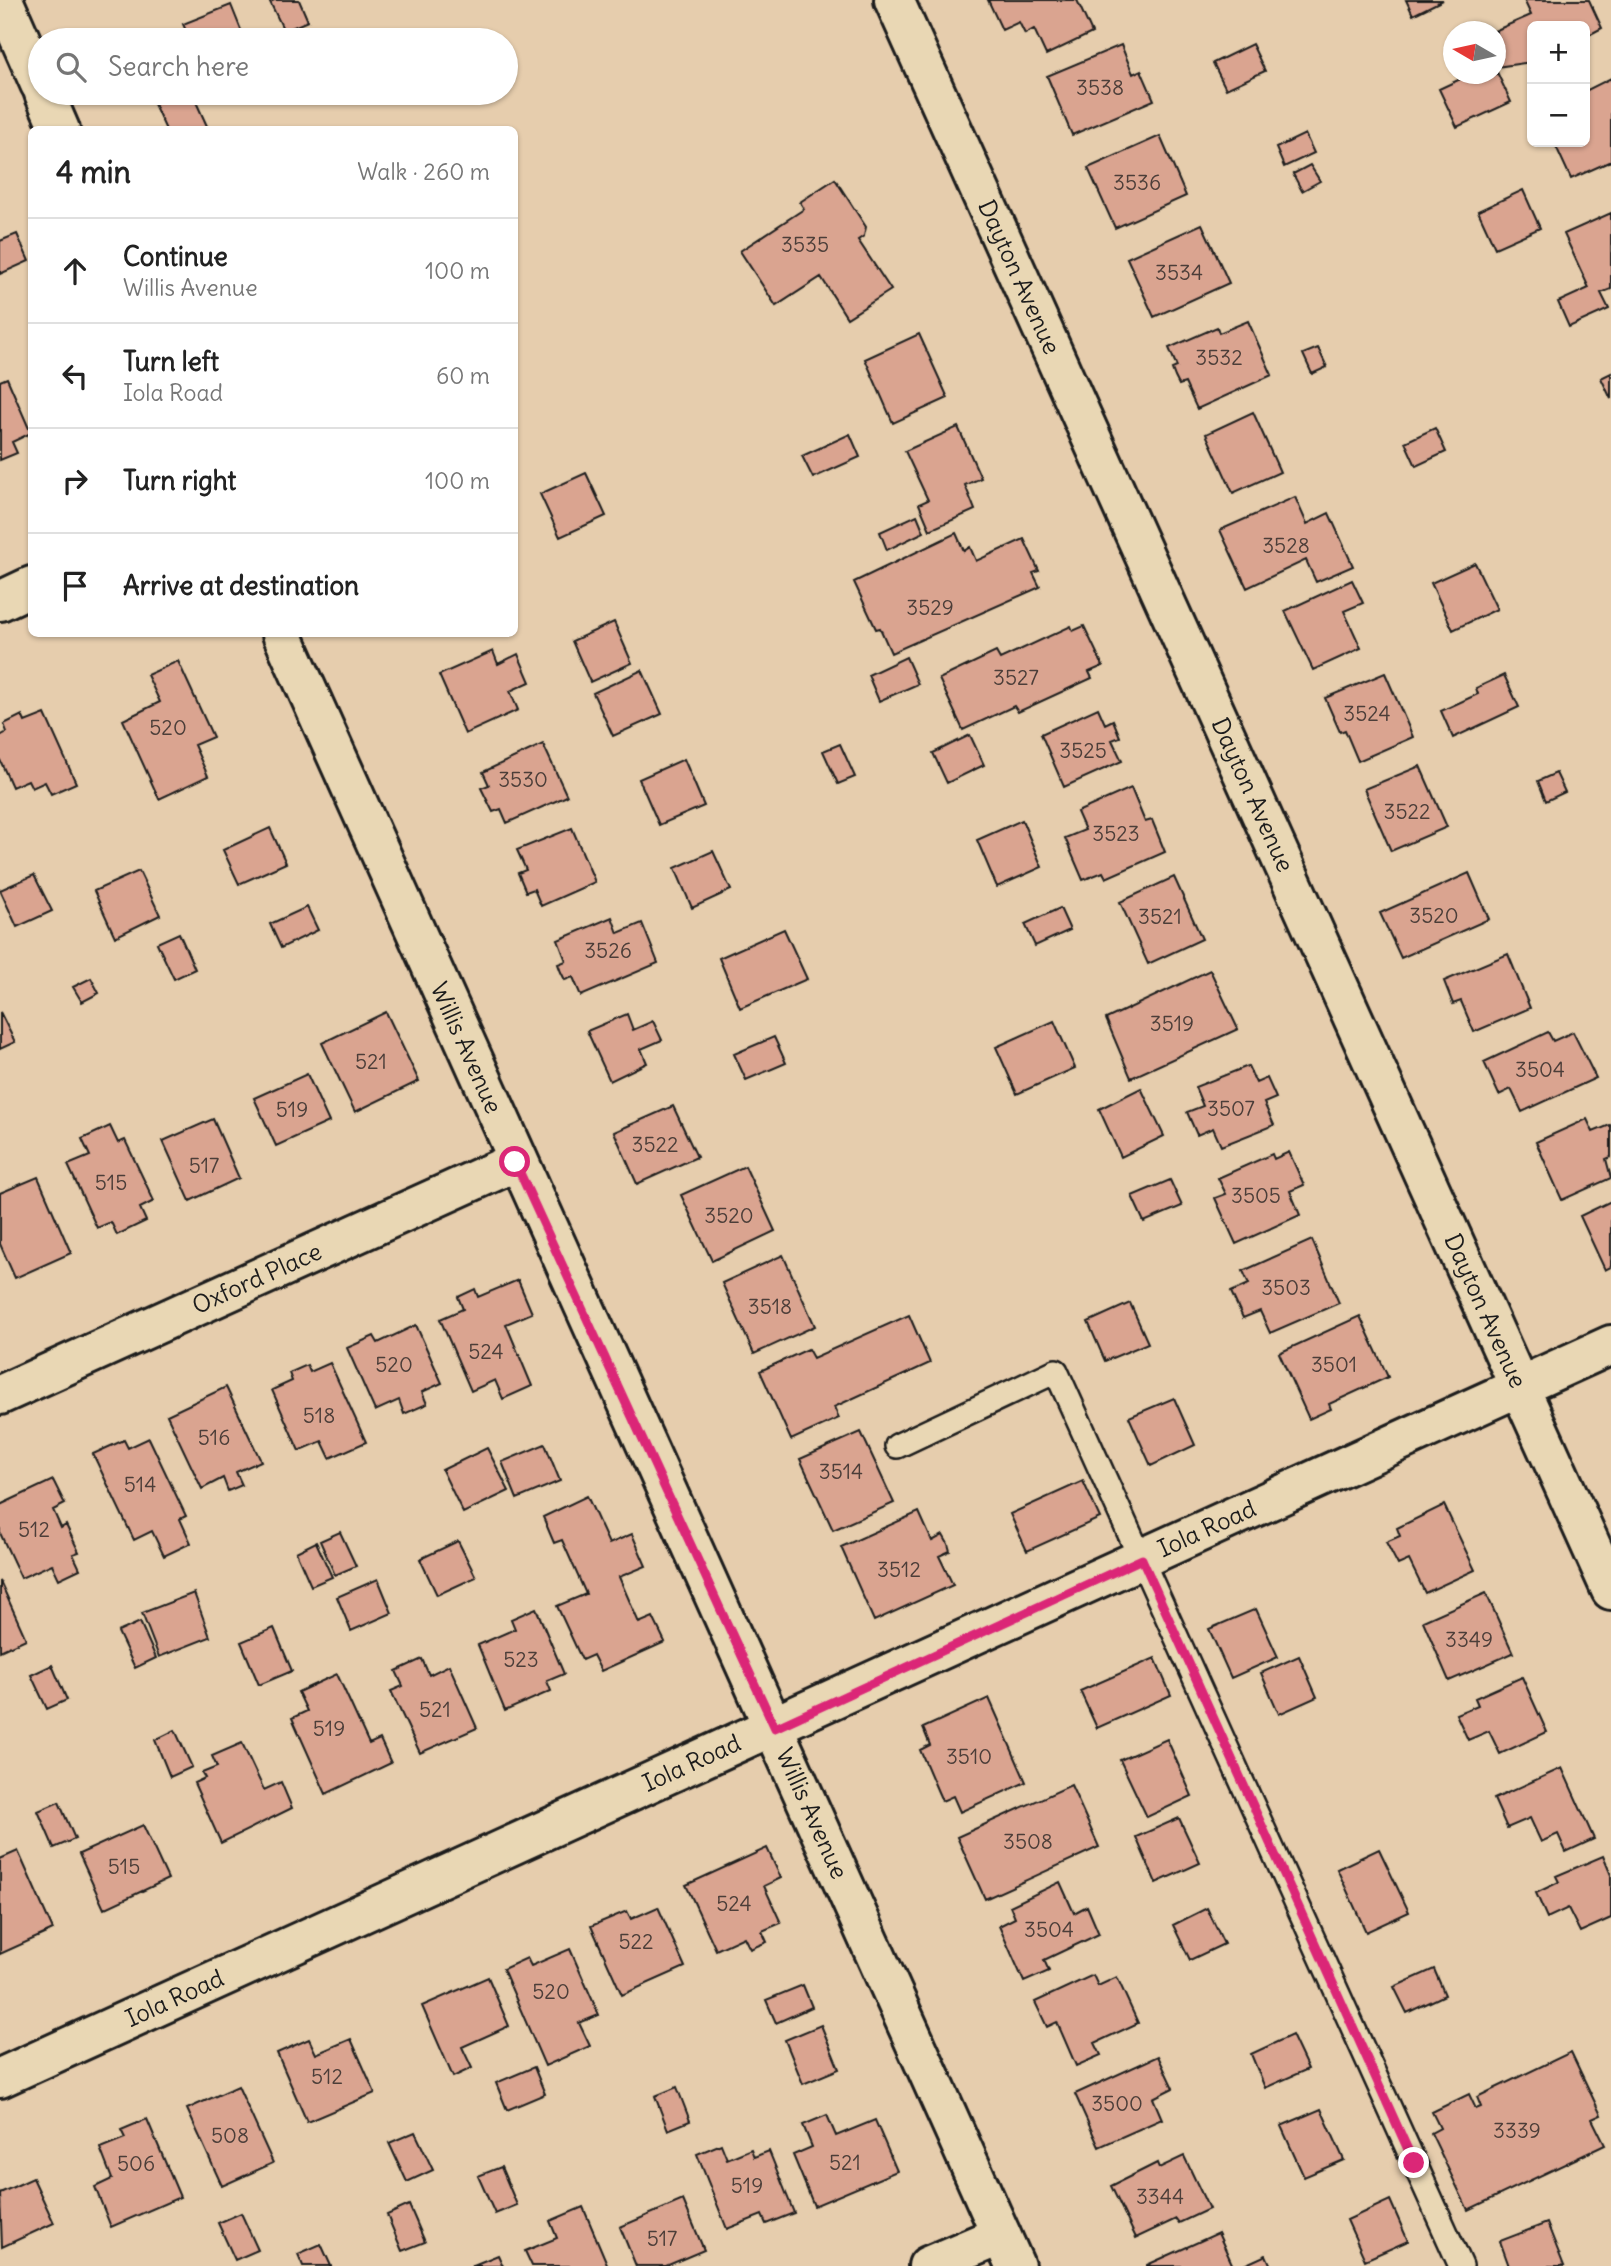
<!DOCTYPE html>
<html lang="en">
<head>
<meta charset="utf-8">
<style>
	body { margin:0; font-family:Delius,sans-serif; background:#f2f2f2; color:#222 }
	.controls { position:absolute; right:21px; top:21px; display:grid; overflow:hidden; border-radius:10px; box-shadow:0 2px 5px #0004 }
	.controls button { width:63px; height:63px; display:grid; place-items:center; padding:0; border:0; border-bottom:2px solid #e0e0e0; background:#fff; color:#222; font:35px sans-serif }
	.compass { position:absolute; left:1443px; top:21px; width:63px; height:63px; border-radius:50%; background:#fff; box-shadow:0 2px 5px #0004; rotate:279deg }
	.stop { position:absolute; width:21px; height:21px; margin:-16px; border:5px solid #db2777; border-radius:50%; background:#fff }
	.stop.end { background:#db2777; border-color:#fff; box-shadow:0 2px 7px #0008 }
	.list { margin:0; padding:0; list-style:none }
	h2 { display:flex; justify-content:space-between; align-items:center; height:91px; margin:0; padding:0 28px; font-size:30px }
	h2 small { font-size:23px; font-weight:400; color:#767676 }
	.list li { display:grid; grid-template-columns:46px 1fr auto; gap:21px; align-items:center; box-sizing:border-box; height:105px; padding:0 28px; border-top:2px solid #e0e0e0 }
	.list b { display:block; font-size:26px; white-space:nowrap }
	.list p { margin:0; font-size:23px; white-space:nowrap; color:#767676 }
	.list em { font-size:23px; font-style:normal; color:#767676 }
	.icon { flex:none; width:38px; height:38px; fill:none; stroke:currentColor; stroke-width:2; stroke-linecap:round; stroke-linejoin:round }
	.map { position:relative; flex:none; width:1611px; height:2266px; overflow:hidden }
	.search { position:absolute; background:#fff; box-shadow:0 2px 5px #0004; left:28px; top:28px; width:490px; height:77px; display:flex; align-items:center; gap:18px; box-sizing:border-box; padding:0 24px; border-radius:38px; color:#767676; font-size:26px }
	.panel { position:absolute; background:#fff; box-shadow:0 2px 5px #0004; left:28px; top:126px; width:490px; height:511px; border-radius:10px }
	.map>svg:first-child { display:block }
	.building { fill:#daa490; stroke:#1c1c1c; stroke-width:2 }
	.lines { fill:none; stroke-linecap:round; stroke-linejoin:round }
	.lane-casing { stroke:#1c1c1c; stroke-width:28 }
	.street-casing { stroke:#1c1c1c; stroke-width:44 }
	.lane { stroke:#e9d7b4; stroke-width:23 }
	.street { stroke:#e9d7b4; stroke-width:38 }
	.route { stroke:#db2777; stroke-width:9 }
	.labels { text-anchor:middle; stroke-width:7; stroke-linejoin:round; paint-order:stroke }
	.number-label { font-size:21px; fill:#4c3e39 }
	.street-label { font-size:24px; fill:#1c1c1c; stroke:#e9d7b4 }
</style>
</head>
<body>
<div class="map">
<svg width="1611" height="2266" viewBox="0 0 1611 2266">
	<rect width="100%" height="100%" fill="#e6cdad"/>
	<filter id="ink" filterUnits="userSpaceOnUse"><feTurbulence type="fractalNoise" baseFrequency=".0143" numOctaves="2"/><feDisplacementMap in="SourceGraphic" scale="14" xChannelSelector="R" yChannelSelector="G"/><feConvolveMatrix kernelMatrix="1 2 1 2 8 2 1 2 1" color-interpolation-filters="sRGB"/></filter>
	<g filter="url(#ink)">
		<path class="building" d="M274,0H299L308,21L284,31L270,2Z
			M988,0H1077L1092,33L1046,55L1034,29L1025,34L1019,22L1002,30Z
			M1406,0H1443L1413,15Z
			M1524,0H1589L1602,28L1585,37V26H1532V62L1496,67V32H1492L1531,15Z
			M231,5L245,40H190L183,24Z
			M1252,44L1265,71L1226,89L1213,63Z
			M1121,45L1133,74L1141,70L1154,100L1072,135L1047,76Z
			M1496,70L1511,102L1457,127L1439,89L1471,74H1496Z
			M1611,78V161L1571,179L1554,142H1585V91Z
			M149,93H192L207,126L201,130H166Z
			M1305,134L1314,153L1284,167L1276,148Z
			M1160,136L1186,196L1115,228L1088,168Z
			M1310,165L1320,181L1302,191L1293,174Z
			M835,179L866,227L864,236L858,240L891,290L847,318L821,277L776,306L740,251L804,209L800,202Z
			M1523,190L1540,228L1495,248L1478,211Z
			M1611,213V289L1601,293L1609,309L1569,327L1558,302L1589,288L1564,234Z
			M1202,224L1229,283L1154,317L1127,258Z
			M17,234L29,261L0,274V241Z
			M1248,321L1272,375L1197,409L1185,383L1179,385L1175,377L1172,369L1177,367L1169,348L1217,327L1219,333Z
			M919,334L948,398L893,423L865,359Z
			M1318,348L1327,367L1312,374L1303,354Z
			M1611,373V399L1601,378Z
			M7,378L31,433L12,442L17,453L0,460V381Z
			M1253,412L1280,472L1233,493L1206,434Z
			M958,427L981,478L965,485L975,510L930,530L919,504L928,500L905,451Z
			M1435,428L1446,452L1416,466L1405,442Z
			M850,434L860,457L813,478L802,456Z
			M586,473L606,516L560,537L540,494Z
			M1295,497L1307,524L1329,513L1353,566L1316,582L1306,560L1247,588L1220,530Z
			M917,515L924,532L887,550L880,532Z
			M956,533L964,551L970,547L976,561L1024,539L1039,571L1033,573L1040,587L891,653L880,628L876,629L854,582Z
			M1475,563L1497,609L1453,630L1431,583Z
			M1352,580L1363,603L1344,611L1361,648L1313,670L1285,611Z
			M614,622L632,663L590,682L572,641Z
			M1071,626L1073,631L1084,626L1103,666L1089,672L1092,678L1018,712L1014,706L963,730L939,679L996,652L1000,659Z
			M493,651L498,664L518,654L530,682L510,691L518,710L465,734L439,675Z
			M906,657L918,684L879,701L868,675Z
			M178,661L213,737L194,745L208,776L159,799L123,720L160,702L147,675Z
			M642,670L662,714L613,736L593,693Z
			M1385,673L1413,737L1358,761L1345,730L1340,732L1325,698Z
			M1504,675L1519,707L1453,738L1441,711L1478,694L1476,688Z
			M1098,708L1105,724L1113,720L1120,737L1112,740L1122,761L1064,787L1041,734Z
			M45,714L76,783L51,794L45,782L32,788L28,780L12,787L0,760V736L7,732L4,724L22,715L25,722Z
			M970,735L984,765L947,783L933,753Z
			M543,744L567,796L507,823L501,809L493,812L481,788L489,785L483,772Z
			M840,744L855,777L838,784L823,751Z
			M684,759L704,806L659,825L639,779Z
			M1420,766L1447,827L1391,851L1364,789Z
			M1556,773L1565,792L1546,801L1538,781Z
			M1131,788L1145,822L1152,820L1165,852L1106,878L1103,872L1083,880L1065,838L1085,830L1077,812Z
			M1022,820L1042,867L997,887L977,840Z
			M270,828L286,863L239,884L223,850Z
			M572,828L595,882L541,906L534,889L526,892L518,873L526,870L517,850Z
			M713,851L731,890L692,908L675,868Z
			M139,871L160,915L115,937L94,891Z
			M1469,873L1489,919L1401,958L1380,913Z
			M34,875L52,911L17,927L0,890Z
			M1174,877L1202,939L1148,964L1120,902Z
			M307,907L318,930L281,948L270,924Z
			M1060,908L1070,930L1035,946L1025,924Z
			M612,917L618,933L642,923L658,963L581,996L573,977L565,980L561,972L558,964L566,961L558,940Z
			M784,929L807,979L740,1008L719,958Z
			M179,933L195,969L174,979L157,943Z
			M1508,954L1530,1008L1474,1032L1461,1001L1453,1004L1444,981Z
			M1210,970L1238,1029L1131,1078L1106,1019Z
			M91,978L99,993L82,1002L73,987Z
			M0,1012L15,1042L0,1049Z
			M386,1012L419,1081L355,1112L322,1043Z
			M627,1014L633,1030L653,1021L662,1040L641,1049L647,1063L610,1081L587,1031Z
			M1054,1021L1075,1068L1017,1094L996,1047Z
			M1548,1032L1553,1041L1573,1032L1596,1078L1522,1112L1511,1089L1499,1095L1484,1062Z
			M774,1037L786,1063L746,1080L734,1054Z
			M1248,1066L1256,1083L1267,1078L1276,1098L1264,1103L1274,1125L1221,1146L1213,1128L1197,1135L1187,1112L1203,1106L1195,1087Z
			M307,1074L329,1122L276,1146L254,1098Z
			M1141,1088L1164,1136L1121,1157L1099,1109Z
			M673,1106L697,1157L637,1184L614,1132Z
			M213,1119L239,1178L190,1201L163,1141Z
			M1587,1119L1593,1132L1610,1125L1611,1127V1157L1606,1159L1611,1178L1562,1200L1536,1142Z
			M110,1126L118,1143L125,1140L154,1201L140,1208L146,1221L117,1235L111,1222L97,1228L68,1165L90,1156L82,1139Z
			M1289,1152L1304,1185L1290,1191L1300,1215L1236,1244L1215,1198L1226,1194L1218,1178L1272,1154L1274,1159Z
			M745,1166L775,1231L712,1261L681,1195Z
			M38,1177L71,1253L15,1278L0,1244V1193Z
			M1170,1180L1182,1206L1144,1222L1132,1196Z
			M1611,1201V1267L1605,1270L1580,1216Z
			M1312,1240L1339,1303L1270,1333L1260,1311L1243,1318L1231,1292L1249,1284L1243,1271Z
			M783,1255L815,1326L754,1354L722,1283Z
			M518,1280L532,1313L506,1324L532,1386L503,1399L495,1380L471,1391L440,1319L463,1309L458,1297L475,1289L478,1297Z
			M1130,1303L1148,1343L1105,1361L1088,1322Z
			M909,1315L930,1363L834,1407L839,1418L791,1440L760,1371L808,1349L813,1358Z
			M1360,1316L1388,1377L1329,1404L1331,1409L1309,1419L1279,1353Z
			M416,1325L442,1383L422,1392L427,1404L404,1414L399,1400L375,1411L347,1348L374,1336L378,1343Z
			M330,1363L366,1442L330,1458L322,1441L299,1451L272,1390L292,1381L289,1373L307,1365L310,1372Z
			M226,1387L261,1461L236,1472L242,1485L228,1491L223,1478L202,1489L167,1415Z
			M1174,1398L1195,1445L1151,1466L1129,1417Z
			M861,1432L894,1503L833,1530L800,1459Z
			M149,1438L186,1516L180,1519L191,1543L164,1556L152,1531L134,1540L93,1454L124,1440L128,1448Z
			M545,1444L560,1481L517,1499L502,1462Z
			M487,1448L509,1491L463,1513L442,1470Z
			M53,1480L65,1504L53,1510L61,1528L66,1525L79,1552L73,1554L80,1569L59,1579L52,1564L21,1578L0,1533V1505Z
			M1083,1481L1100,1518L1027,1551L1010,1514Z
			M587,1496L609,1544L632,1534L646,1566L619,1577L639,1623L653,1617L665,1642L601,1671L593,1655L582,1660L557,1606L586,1594L562,1540L554,1543L543,1517Z
			M1444,1505L1475,1570L1425,1593L1409,1560L1398,1565L1386,1542L1400,1536L1397,1528Z
			M919,1512L932,1541L943,1535L948,1544L950,1551L939,1556L953,1585L874,1621L841,1547Z
			M340,1532L356,1566L335,1575L320,1541Z
			M458,1541L476,1577L437,1595L420,1559Z
			M316,1542L332,1577L311,1586L296,1552Z
			M378,1579L392,1613L351,1631L337,1597Z
			M0,1581L26,1639L0,1651Z
			M194,1593L210,1637L159,1657L142,1613Z
			M1486,1593L1513,1653L1449,1681L1423,1621Z
			M536,1608L564,1674L547,1681L551,1691L505,1711L478,1645L515,1629L511,1619Z
			M1256,1609L1278,1657L1231,1678L1209,1629Z
			M140,1622L156,1658L135,1668L118,1632Z
			M274,1628L292,1671L259,1685L241,1642Z
			M1299,1656L1317,1697L1279,1714L1261,1673Z
			M1155,1658L1171,1695L1097,1728L1080,1691Z
			M422,1659L429,1675L449,1665L477,1728L420,1753L391,1691L403,1686L396,1671Z
			M52,1665L67,1700L47,1709L31,1675Z
			M337,1674L369,1744L380,1739L391,1763L326,1794L292,1718L307,1711L298,1692Z
			M1522,1677L1547,1732L1500,1754L1489,1731L1468,1740L1456,1714L1478,1705L1475,1698Z
			M989,1698L1026,1782L960,1812L953,1796L942,1801L938,1792L920,1750L930,1745L923,1728Z
			M175,1730L192,1767L170,1777L155,1740Z
			M1167,1739L1192,1796L1147,1817L1120,1760Z
			M242,1743L264,1790L281,1782L292,1808L221,1843L194,1783L205,1778L202,1773L217,1767L212,1756Z
			M1562,1768L1594,1839L1566,1852L1558,1834L1541,1842L1530,1818L1507,1828L1494,1799Z
			M1071,1785L1099,1847L985,1899L957,1837Z
			M59,1802L75,1839L54,1848L38,1811Z
			M1179,1818L1200,1863L1156,1883L1136,1837Z
			M143,1825L168,1879L104,1909L79,1854Z
			M767,1848L781,1878L764,1886L781,1923L762,1931L767,1942L750,1949L744,1937L716,1950L686,1885Z
			M1379,1849L1409,1912L1366,1932L1337,1869Z
			M18,1851L53,1930L0,1954V1859Z
			M1603,1856L1611,1875V1918L1580,1932L1568,1908L1547,1918L1536,1893L1559,1882L1556,1876Z
			M1060,1882L1074,1913L1087,1906L1099,1934L1044,1960L1049,1971L1024,1982L999,1926L1015,1918L1010,1906Z
			M658,1907L685,1967L622,1995L591,1926L627,1911L631,1919Z
			M1207,1908L1224,1944L1190,1960L1173,1925Z
			M570,1949L599,2015L579,2023L590,2046L545,2066L503,1969L527,1958L531,1966Z
			M1434,1969L1445,1995L1407,2013L1394,1987Z
			M1093,1975L1098,1986L1117,1977L1138,2023L1095,2043L1101,2055L1076,2066L1057,2022L1047,2027L1035,2002Z
			M488,1977L509,2026L462,2047L472,2068L453,2077L422,2006Z
			M803,1985L812,2007L776,2023L766,2000Z
			M821,2025L839,2069L803,2084L785,2040Z
			M1292,2035L1308,2069L1265,2088L1251,2054Z
			M309,2039L316,2054L351,2039L375,2093L307,2122L277,2053Z
			M1571,2052L1601,2115L1592,2119L1605,2145L1468,2210L1431,2133L1440,2128L1432,2112L1469,2094L1476,2109L1481,2107L1477,2097Z
			M1158,2056L1173,2088L1153,2098L1162,2119L1099,2147L1075,2094Z
			M534,2067L545,2094L507,2110L496,2083Z
			M238,2086L273,2163L222,2186L187,2109Z
			M677,2087L690,2121L668,2130L655,2096Z
			M1321,2109L1344,2160L1304,2177L1281,2126Z
			M827,2115L836,2136L875,2120L897,2171L814,2206L793,2155L812,2147L803,2125Z
			M147,2119L180,2197L111,2227L95,2187L112,2179L100,2148L125,2138L121,2130Z
			M415,2132L433,2170L407,2182L389,2143Z
			M721,2144L727,2159L751,2149L754,2157L769,2151L794,2213L766,2224L762,2215L727,2229L697,2154Z
			M1184,2156L1209,2209L1179,2223L1176,2219L1136,2238L1111,2186L1157,2163L1159,2168Z
			M501,2167L517,2205L495,2214L478,2176Z
			M33,2178L54,2223L2,2247L0,2193Z
			M683,2200L704,2250L666,2266H636L620,2227Z
			M1390,2200L1408,2241L1365,2260L1347,2220Z
			M409,2205L425,2242L402,2251L387,2215Z
			M583,2207L608,2266H532L525,2251L557,2238L550,2221Z
			M241,2213L258,2250L235,2260L218,2223Z
			M1547,2223L1564,2266H1509L1500,2241Z
			M1218,2233L1233,2266H1147V2265Z
			M321,2244L331,2266H303L298,2254Z
			M498,2255L503,2266H471Z
			M1266,2255L1271,2266H1242Z"/>
		<g class="lines">
			<defs>
				<path id="lane" d="M897,1446L1056,1371L1461,2266"/>
				<g id="street">
					<path d="M3,0L40,84"/>
					<path id="s1" d="M894,0L1611,1590"/>
					<path d="M44,93L60,130"/>
					<path d="M0,601L32,586"/>
					<path id="s2" d="M282,634C522,1179 772,1721 1015,2266"/>
					<path id="s3" d="M0,1395L515,1162"/>
					<path id="s4" d="M0,2078L1611,1345"/>
					<path d="M928,2266L1001,2235"/>
				</g>
			</defs>
			<use href="#lane" class="lane-casing"/>
			<use href="#street" class="street-casing"/>
			<use href="#lane" class="lane"/>
			<use href="#street" class="street"/>
		</g>
	</g>
	<g class="lines" filter="url(#ink)">
		<path class="route" d="M515,1162L775,1728L1142,1559L1414,2163"/>
	</g>
	<g class="labels">
		<g class="number-label">
			<text x="1100" y="95">3538</text>
			<text x="1137" y="190">3536</text>
			<text x="805" y="252">3535</text>
			<text x="1179" y="280">3534</text>
			<text x="1219" y="365">3532</text>
			<text x="1286" y="553">3528</text>
			<text x="930" y="615">3529</text>
			<text x="1016" y="685">3527</text>
			<text x="1367" y="721">3524</text>
			<text x="168" y="735">520</text>
			<text x="1083" y="758">3525</text>
			<text x="523" y="787">3530</text>
			<text x="1407" y="819">3522</text>
			<text x="1116" y="841">3523</text>
			<text x="1434" y="923">3520</text>
			<text x="1160" y="924">3521</text>
			<text x="608" y="958">3526</text>
			<text x="1172" y="1031">3519</text>
			<text x="371" y="1069">521</text>
			<text x="1540" y="1077">3504</text>
			<text x="1231" y="1116">3507</text>
			<text x="292" y="1117">519</text>
			<text x="655" y="1152">3522</text>
			<text x="204" y="1173">517</text>
			<text x="111" y="1190">515</text>
			<text x="1256" y="1203">3505</text>
			<text x="729" y="1223">3520</text>
			<text x="1286" y="1295">3503</text>
			<text x="770" y="1314">3518</text>
			<text x="486" y="1359">524</text>
			<text x="394" y="1372">520</text>
			<text x="1334" y="1372">3501</text>
			<text x="319" y="1423">518</text>
			<text x="214" y="1445">516</text>
			<text x="841" y="1479">3514</text>
			<text x="140" y="1492">514</text>
			<text x="34" y="1537">512</text>
			<text x="899" y="1577">3512</text>
			<text x="1469" y="1647">3349</text>
			<text x="521" y="1667">523</text>
			<text x="435" y="1717">521</text>
			<text x="329" y="1736">519</text>
			<text x="969" y="1764">3510</text>
			<text x="1028" y="1849">3508</text>
			<text x="124" y="1874">515</text>
			<text x="734" y="1911">524</text>
			<text x="1049" y="1937">3504</text>
			<text x="636" y="1949">522</text>
			<text x="551" y="1999">520</text>
			<text x="327" y="2084">512</text>
			<text x="1117" y="2111">3500</text>
			<text x="1517" y="2138">3339</text>
			<text x="230" y="2143">508</text>
			<text x="845" y="2170">521</text>
			<text x="136" y="2171">506</text>
			<text x="747" y="2193">519</text>
			<text x="1160" y="2204">3344</text>
			<text x="662" y="2246">517</text>
		</g>
		<g class="street-label">
			<text dy="8" stroke="none"><textPath href="#s1" startOffset="304">Dayton Avenue</textPath></text>
			<text dy="8" stroke="none"><textPath href="#s1" startOffset="872">Dayton Avenue</textPath></text>
			<text dy="8" stroke="none"><textPath href="#s2" startOffset="453">Willis Avenue</textPath></text>
			<text dy="8" stroke="none"><textPath href="#s3" startOffset="282">Oxford Place</textPath></text>
			<text dy="8" stroke="none"><textPath href="#s1" startOffset="1438">Dayton Avenue</textPath></text>
			<text dy="8" stroke="none"><textPath href="#s4" startOffset="1326">Iola Road</textPath></text>
			<text dy="8" stroke="none"><textPath href="#s4" startOffset="760">Iola Road</textPath></text>
			<text dy="8" stroke="none"><textPath href="#s2" startOffset="1293">Willis Avenue</textPath></text>
			<text dy="8" stroke="none"><textPath href="#s4" startOffset="192">Iola Road</textPath></text>
		</g>
	</g>
</svg>
<div class="controls">
<button>+</button>
<button>−</button>
</div>
<svg class="compass" viewBox="-18 -18 36 36"><path d="M0-13l5 13h-10z" fill="#e53935"/><path d="M0 13l5-13h-10z" fill="#767676"/></svg>
<div class="stop" style="left:515px;top:1162px"></div>
<div class="stop end" style="left:1414px;top:2163px"></div>
<div class="search"><svg class="icon" aria-label="search" viewBox="0 0 24 24"><circle cx="10" cy="10" r="6"/><path d="M15 15l6 6"/></svg>Search here</div>
<section class="panel">
<h2>4 min<small>Walk · 260 m</small></h2>
<ul class="list">
<li><svg class="icon" aria-label="ahead" viewBox="0 0 24 24"><path d="M12 20V5M6 11l6-6 6 6"/></svg><div><b>Continue</b><p>Willis Avenue</p></div><em>100 m</em></li>
<li><svg class="icon" aria-label="left" viewBox="0 0 24 24"><path d="M17 20v-9H6M10 6l-5 5 5 5"/></svg><div><b>Turn left</b><p>Iola Road</p></div><em>60 m</em></li>
<li><svg class="icon" aria-label="right" viewBox="0 0 24 24"><path d="M7 20v-9h11M14 6l5 5-5 5"/></svg><div><b>Turn right</b></div><em>100 m</em></li>
<li><svg class="icon" aria-label="arrive" viewBox="0 0 24 24"><path d="M6 21V4h12l-3 4 3 4H6"/></svg><div><b>Arrive at destination</b></div></li>
</ul>
</section>
</div>
</body>
</html>
